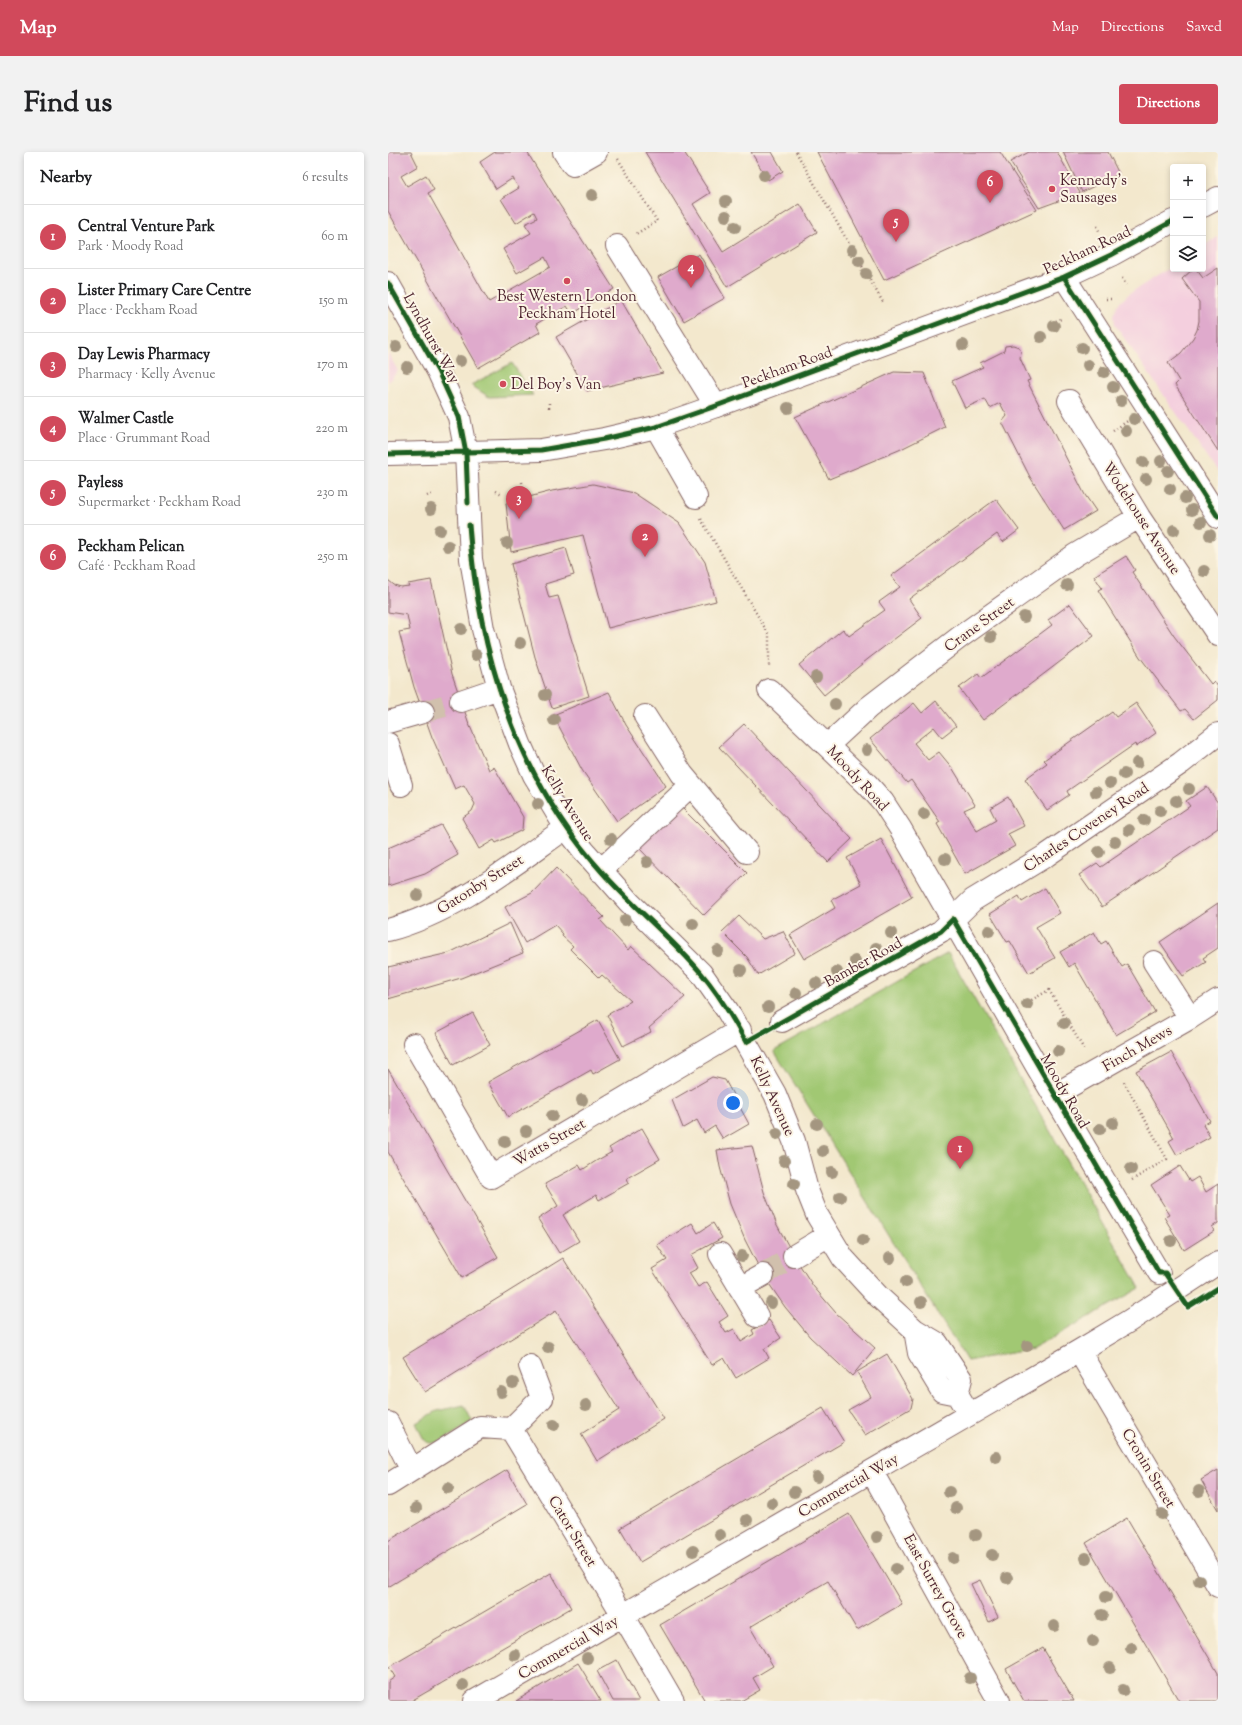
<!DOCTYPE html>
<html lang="en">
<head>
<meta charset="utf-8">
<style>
	body { margin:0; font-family:"Sorts Mill Goudy",serif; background:#f2f2f2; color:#202124 }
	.controls { position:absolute; right:12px; top:12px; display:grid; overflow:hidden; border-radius:4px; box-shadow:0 2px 6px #0003 }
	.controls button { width:36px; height:36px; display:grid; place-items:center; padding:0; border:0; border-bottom:1px solid #e0e0e0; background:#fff; color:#202124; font:20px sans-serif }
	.you { position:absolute; left:345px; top:951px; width:14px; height:14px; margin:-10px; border:3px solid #fff; border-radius:50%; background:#1a73e8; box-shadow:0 0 0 6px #1a73e833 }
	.badge { display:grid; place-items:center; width:26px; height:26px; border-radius:50%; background:#d1495b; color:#fff; font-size:13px; font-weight:700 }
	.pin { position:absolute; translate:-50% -33px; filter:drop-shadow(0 1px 2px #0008) }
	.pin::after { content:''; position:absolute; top:21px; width:14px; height:12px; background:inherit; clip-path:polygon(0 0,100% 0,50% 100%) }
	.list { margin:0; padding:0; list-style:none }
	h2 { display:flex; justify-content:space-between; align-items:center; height:52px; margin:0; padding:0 16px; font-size:17px }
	h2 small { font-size:13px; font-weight:400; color:#757577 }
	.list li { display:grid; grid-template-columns:26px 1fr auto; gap:12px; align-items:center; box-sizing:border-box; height:64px; padding:0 16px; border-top:1px solid #e0e0e0 }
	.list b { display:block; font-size:15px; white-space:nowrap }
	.list p { margin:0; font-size:13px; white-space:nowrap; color:#757577 }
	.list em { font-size:13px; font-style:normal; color:#757577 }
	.icon { flex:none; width:22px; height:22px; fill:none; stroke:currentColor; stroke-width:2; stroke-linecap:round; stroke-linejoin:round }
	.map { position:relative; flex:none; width:830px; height:1549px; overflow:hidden; border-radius:4px }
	header { display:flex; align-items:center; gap:24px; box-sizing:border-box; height:56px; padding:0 20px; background:#d1495b; color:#fff }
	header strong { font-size:19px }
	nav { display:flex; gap:22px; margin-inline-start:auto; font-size:14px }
	.intro { display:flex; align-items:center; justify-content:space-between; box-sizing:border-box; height:96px; padding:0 24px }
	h1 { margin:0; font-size:28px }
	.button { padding:10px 18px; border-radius:4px; background:#d1495b; color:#fff; font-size:14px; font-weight:700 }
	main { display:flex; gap:24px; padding:0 24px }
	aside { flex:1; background:#fff; border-radius:4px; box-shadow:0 2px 6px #0003 }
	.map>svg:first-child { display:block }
	.built { fill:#f4cfde }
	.green { fill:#a1c873; stroke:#76744f }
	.building { fill:#dfaacc }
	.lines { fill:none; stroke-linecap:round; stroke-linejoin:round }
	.minor-tunnel { stroke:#d1c0ad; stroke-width:22; stroke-dasharray:22 11; stroke-linecap:butt }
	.minor-casing { stroke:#856564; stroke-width:24 }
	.major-casing { stroke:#856564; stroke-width:24 }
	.highway-casing { stroke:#856564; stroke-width:24 }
	.path { stroke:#856564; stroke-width:2.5; stroke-dasharray:1 3; stroke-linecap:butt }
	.minor { stroke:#fff; stroke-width:22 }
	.major { stroke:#fff; stroke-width:22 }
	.highway { stroke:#fff; stroke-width:22 }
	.cycleway-casing { stroke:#fcf5e5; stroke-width:8 }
	.cycleway { stroke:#1b5e20; stroke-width:5 }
	.tree { fill:#a49680 }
	.poi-dot { fill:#d1495b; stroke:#fcf5e5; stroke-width:1.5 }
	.labels { text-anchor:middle; stroke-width:4; stroke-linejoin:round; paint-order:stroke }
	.poi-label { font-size:15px; fill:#4a1f2b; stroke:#fcf5e5; text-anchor:start }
	.street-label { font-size:15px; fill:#4a1f2b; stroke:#fcf5e5 }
</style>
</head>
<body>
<header>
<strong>Map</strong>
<nav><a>Map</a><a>Directions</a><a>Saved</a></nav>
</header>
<div class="intro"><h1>Find us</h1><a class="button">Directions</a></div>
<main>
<aside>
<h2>Nearby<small>6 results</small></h2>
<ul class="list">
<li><span class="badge">1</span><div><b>Central Venture Park</b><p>Park · Moody Road</p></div><em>60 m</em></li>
<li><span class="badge">2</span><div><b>Lister Primary Care Centre</b><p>Place · Peckham Road</p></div><em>150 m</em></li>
<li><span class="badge">3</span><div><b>Day Lewis Pharmacy</b><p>Pharmacy · Kelly Avenue</p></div><em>170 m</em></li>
<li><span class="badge">4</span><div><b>Walmer Castle</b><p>Place · Grummant Road</p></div><em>220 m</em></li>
<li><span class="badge">5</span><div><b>Payless</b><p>Supermarket · Peckham Road</p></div><em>230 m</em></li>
<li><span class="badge">6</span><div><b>Peckham Pelican</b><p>Café · Peckham Road</p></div><em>250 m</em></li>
</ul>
</aside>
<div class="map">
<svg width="830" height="1549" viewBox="0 0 830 1549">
	<rect width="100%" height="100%" fill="#fcf5e5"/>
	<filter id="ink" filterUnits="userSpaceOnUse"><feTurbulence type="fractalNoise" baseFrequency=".025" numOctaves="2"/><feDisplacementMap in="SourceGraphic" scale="8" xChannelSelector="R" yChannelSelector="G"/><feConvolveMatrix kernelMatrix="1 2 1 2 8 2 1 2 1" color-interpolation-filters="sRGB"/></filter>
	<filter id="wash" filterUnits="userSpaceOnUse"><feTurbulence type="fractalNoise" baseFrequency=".012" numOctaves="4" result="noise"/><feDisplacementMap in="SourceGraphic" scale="16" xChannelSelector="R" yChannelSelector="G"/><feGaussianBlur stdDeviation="0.9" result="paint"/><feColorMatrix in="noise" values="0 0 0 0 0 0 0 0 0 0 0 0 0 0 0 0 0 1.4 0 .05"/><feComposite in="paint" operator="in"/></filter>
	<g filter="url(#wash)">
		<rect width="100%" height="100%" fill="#f3e8cd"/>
		<path class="built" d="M830,85V321L727,173L726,163L730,152L742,141L785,114V117H815V94Z
			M0,201L10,219L0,230Z"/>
		<path class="green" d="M124,211L145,243L101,245L83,233Z
			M560,801L752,1136L645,1197L579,1209L386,899Z
			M76,1253L84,1269C75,1275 49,1296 39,1290C34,1287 31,1276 28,1271L49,1259Z"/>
		<g id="blocks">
			<path class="building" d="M0,0H23L30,14L13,24L19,34L38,23L46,38L40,41L101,150L162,115L157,105L129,121L115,97L143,81L137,72L149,66L146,60L128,71L113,47L131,36L127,30L125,26L108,37L92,10L107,0H139L171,52L226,137L184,162L179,154L148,172L152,180L90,216L0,59Z
				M257,0H296L322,41L305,52L335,100L412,52L429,80L339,135Z
				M363,0H384L395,19L380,28Z
				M429,0H612L649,58L496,128Z
				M641,0H669L692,41L651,56L622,10Z
				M675,0H720L731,22L694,40Z
				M311,102L337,146L296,169L270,125Z
				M830,116V299L787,233L791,229L780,211L793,201L805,186L809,178L811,169V150L794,127L805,117H808L815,126Z
				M233,148L275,221L199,239L168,185Z
				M625,193L631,195L633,200L632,206L642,228L639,229L697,343L708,359L676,378L642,325L614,270L619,264L612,251L602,256L597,247L577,256L564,229L595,215L592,211L616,199L617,194Z
				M506,220L536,221L557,275L511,298L441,327L407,265Z
				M205,332L246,341L291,371L317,410L328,449L220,476L195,383L123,400L118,351L164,339Z
				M608,347L631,378L615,390L609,382L521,447L534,466L480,507L436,543L411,513L455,477L461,484L497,458L491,450L512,435L503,424Z
				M178,396L186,423L157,432L161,446L170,444L201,544L164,556L147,505L123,412Z
				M738,404L747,418L744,420L786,484L823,532L826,529L830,535V548L806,567L797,557L793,559L752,505L710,438L714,436L706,424Z
				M0,428L6,433L13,435L21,434L20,432L43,428L64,522L81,572L101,618L106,615L135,665L134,678L108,691L106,688L91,697L74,666L84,659L87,652L76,633L67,637L44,585L26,535L11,480L22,478L19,463L0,460Z
				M682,452L706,484L595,568L571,536L590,522L593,526L664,473L660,468Z
				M221,540L238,573L278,634L229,669L194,618L165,563Z
				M548,549L568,574L554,585L546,575L526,591L540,608L551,600L565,617L587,653L576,658L589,679L608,668L602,656L620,645L636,674L620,682L627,694L577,722L549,672L552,670L523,628L519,631L482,587L526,551L534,561Z
				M748,551L768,581L748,595L747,592L679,639L681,643L659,658L637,627L659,611L656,608L724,560L728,565Z
				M356,572L464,687L440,710L331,595Z
				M819,635L830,651V676L714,755L691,723L709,711L713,715L802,654L798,649Z
				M292,654L359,721L316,763L250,695Z
				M53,673L70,703L37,722L0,734V696Z
				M493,687L524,745L416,807L402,783L447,756L443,748L473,732L459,706Z
				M168,716L216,765L212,768L240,798L243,794L297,845L261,876L263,880L235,894L219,863L243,849L214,823L211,826L182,797L185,794L174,784L175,782L167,773L137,791L117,755L144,741Z
				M657,736L672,761L648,775L667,806L641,821L622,789L619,790L602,762L631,744L634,750Z
				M830,751V796L815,806L818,810L795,824L772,790Z
				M351,764L375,787L395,779L407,801L370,823L359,805L334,780Z
				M122,771L135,801L73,826L0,847V815L61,801Z
				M706,780L713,792L718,789L734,815L739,812L767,860L728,883L686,811L681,815L672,800Z
				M85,861L102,893L65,913L48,881Z
				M210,868L232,907L205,922L203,918L120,965L100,930Z
				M783,900L822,969L815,973L822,985L789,1003L781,989L786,986L748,919Z
				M0,917L110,1105L74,1126L0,1000Z
				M324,925L337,928L361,972L335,987L327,974L316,981L309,968L295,976L284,948Z
				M254,976L272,1007L239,1026L241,1031L211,1048L208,1043L175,1063L191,1089L171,1101L150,1067L170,1054L157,1032L191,1013L194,1018L208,1009L224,1000L221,996Z
				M364,994L376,1040L389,1073L406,1104L425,1134L448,1161L487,1196L464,1224L422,1185L397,1155L375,1123L357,1088L342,1052L332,1015L329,998Z
				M792,1014L802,1030L810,1025L818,1040L830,1032V1071L824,1075L826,1079L796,1098L776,1065L782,1063L763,1033Z
				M304,1071L310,1081L325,1071L334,1086L303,1103L310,1116L301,1121L310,1135L319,1130L340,1164L331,1170L338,1181L346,1177L353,1190L366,1182L364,1178L381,1168L393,1186L376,1197L381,1206L348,1226L336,1206L324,1213L264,1117L279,1108L269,1093Z
				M175,1106L276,1267L209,1309L193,1282L231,1258L168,1159L37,1240L15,1205Z
				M499,1202L525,1247L523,1256L477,1283L460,1258L483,1245L469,1220Z
				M435,1256L456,1290L252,1410L232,1376Z
				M119,1318L139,1352L0,1435V1389Z
				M830,1318V1358L813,1328Z
				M461,1362L514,1452L469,1478L440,1429L362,1475L385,1514L365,1526L372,1538L353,1549H317L272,1473Z
				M739,1366L830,1521V1549H791L698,1391Z
				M163,1421L183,1456L23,1549H0V1530L7,1525L1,1515Z
				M592,1428L610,1465L601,1470L583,1432Z
				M655,1496L686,1549H636L618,1517Z
				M229,1508L251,1549H225L209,1519Z
				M190,1511L213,1549H128Z"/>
		</g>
	</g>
	<g filter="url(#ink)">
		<use href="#blocks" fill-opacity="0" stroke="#856564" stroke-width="1"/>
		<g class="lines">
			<path class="minor-tunnel" d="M35,560L73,549
				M375,1123L406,1104"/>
			<defs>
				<path id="minor" d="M176,0L185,13L208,0
					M229,94L328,254
					M0,131L50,219L71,265L78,301L83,407L95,477L111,536L132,592L146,623L178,676L196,699L241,750L313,821L339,858L387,942L406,989L419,1038L429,1063L455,1106L490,1144L527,1178L549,1191L573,1227L569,1242L581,1262
					M681,249L751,365L830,483
					M268,275L308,345
					M381,538L480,633L495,650L512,676L648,913L771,1121
					M73,549L111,536
					M257,564L294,622L359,700
					M0,570L35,560
					M0,592L13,633
					M440,593L481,555L572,485L687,403L751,365
					M212,719L303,633
					M0,778C67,760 122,715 178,676
					M766,810L802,866
					M394,869L553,779L585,748L659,703L793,611L830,582
					M26,892L103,1025L352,878
					M666,943L802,866L830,848
					M332,1102L369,1164
					M406,1104L441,1083
					M352,1136L375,1123
					M527,1178L531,1201L554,1239L569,1242
					M691,1199L830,1434
					M142,1214L154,1246L123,1277L235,1463L285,1549
					M0,1271L23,1317
					M484,1320L611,1549
					M0,1333L92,1275L123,1277
					M87,1549L691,1199L741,1169L830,1111"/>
				<path id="major" d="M676,125L830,365"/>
				<path id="highway" d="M815,54L830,46
					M0,302L153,298L216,287L268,275L328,254L676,125L723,103L785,69"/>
			</defs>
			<use href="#minor" class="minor-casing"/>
			<use href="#major" class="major-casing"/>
			<use href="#highway" class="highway-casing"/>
			<path class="path" d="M408,0L496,152
				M230,7L269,69L248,82
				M709,74L712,81
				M734,126L738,133
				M718,147H725
				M668,169L673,167
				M161,251V258
				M725,279L741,268
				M134,330L135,336
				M108,339L114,342
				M39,344L45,341
				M313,367L381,483V515
				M640,850L661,838L697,899
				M736,930L779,1007L744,1028"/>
			<use href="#minor" class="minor"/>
			<use href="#major" class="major"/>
			<use href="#highway" class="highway"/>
			<defs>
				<path id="cycleway" d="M676,125L830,365
					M0,131L50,219L71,265L78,301L80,351
					M0,302L153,298L216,287L268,275L328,254L676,125L723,103L785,69
					M81,373C90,498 128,625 214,720C245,755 283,785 313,821C331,842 345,866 358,890L553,779L565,767L771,1121H777L800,1155L830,1136"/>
			</defs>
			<use href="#cycleway" class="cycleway-casing"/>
			<use href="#cycleway" class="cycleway"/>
		</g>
		<g class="tree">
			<circle cx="376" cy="23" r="6"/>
			<circle cx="204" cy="43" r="6"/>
			<circle cx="338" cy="49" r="6"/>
			<circle cx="338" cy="64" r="6"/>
			<circle cx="347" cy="75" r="6"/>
			<circle cx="464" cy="98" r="6"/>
			<circle cx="471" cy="109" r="6"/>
			<circle cx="478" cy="122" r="6"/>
			<circle cx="666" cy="174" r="6"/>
			<circle cx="653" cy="185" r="6"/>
			<circle cx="575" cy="193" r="6"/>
			<circle cx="8" cy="195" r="6"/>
			<circle cx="694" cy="196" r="6"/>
			<circle cx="72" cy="209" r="6"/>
			<circle cx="700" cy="213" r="6"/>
			<circle cx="19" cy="215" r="6"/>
			<circle cx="716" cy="220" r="6"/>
			<circle cx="725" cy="235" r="6"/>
			<circle cx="733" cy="249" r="6"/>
			<circle cx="400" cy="256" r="6"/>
			<circle cx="746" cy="267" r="6"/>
			<circle cx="738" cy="279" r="6"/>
			<circle cx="773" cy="309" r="6"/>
			<circle cx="755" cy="310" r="6"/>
			<circle cx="780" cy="319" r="6"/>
			<circle cx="758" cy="327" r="6"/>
			<circle cx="782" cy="337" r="6"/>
			<circle cx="797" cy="346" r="6"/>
			<circle cx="43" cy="357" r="6"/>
			<circle cx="804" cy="358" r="6"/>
			<circle cx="813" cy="370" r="6"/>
			<circle cx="52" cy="378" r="6"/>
			<circle cx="786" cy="378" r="6"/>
			<circle cx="822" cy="383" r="6"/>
			<circle cx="119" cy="391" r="6"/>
			<circle cx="60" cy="394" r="6"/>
			<circle cx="816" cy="419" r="6"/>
			<circle cx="679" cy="433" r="6"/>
			<circle cx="636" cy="465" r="6"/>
			<circle cx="73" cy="477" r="6"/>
			<circle cx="603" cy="485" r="6"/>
			<circle cx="132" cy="491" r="6"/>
			<circle cx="88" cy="503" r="6"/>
			<circle cx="428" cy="525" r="6"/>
			<circle cx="157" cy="543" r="6"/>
			<circle cx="447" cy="552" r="6"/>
			<circle cx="166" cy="568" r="6"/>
			<circle cx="479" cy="598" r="6"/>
			<circle cx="749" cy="611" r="6"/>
			<circle cx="736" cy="622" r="6"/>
			<circle cx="722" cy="631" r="6"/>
			<circle cx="801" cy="637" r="6"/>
			<circle cx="708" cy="640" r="6"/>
			<circle cx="788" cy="649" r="6"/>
			<circle cx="150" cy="652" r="6"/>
			<circle cx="772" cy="659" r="6"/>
			<circle cx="536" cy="662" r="6"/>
			<circle cx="756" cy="668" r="6"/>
			<circle cx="741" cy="678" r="6"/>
			<circle cx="223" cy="687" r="6"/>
			<circle cx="727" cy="690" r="6"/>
			<circle cx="711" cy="700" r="6"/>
			<circle cx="557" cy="707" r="6"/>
			<circle cx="259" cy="710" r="6"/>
			<circle cx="29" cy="743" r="6"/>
			<circle cx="237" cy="768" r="6"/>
			<circle cx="305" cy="772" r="6"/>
			<circle cx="601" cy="779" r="6"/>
			<circle cx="503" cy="781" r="6"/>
			<circle cx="488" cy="796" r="6"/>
			<circle cx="330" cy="799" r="6"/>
			<circle cx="467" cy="809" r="6"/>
			<circle cx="353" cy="818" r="6"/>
			<circle cx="449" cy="820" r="6"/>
			<circle cx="428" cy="831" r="6"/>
			<circle cx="408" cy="841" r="6"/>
			<circle cx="639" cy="852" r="6"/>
			<circle cx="380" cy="855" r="6"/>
			<circle cx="676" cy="871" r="6"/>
			<circle cx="670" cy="899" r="6"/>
			<circle cx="194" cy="948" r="6"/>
			<circle cx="164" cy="964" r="6"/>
			<circle cx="725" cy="971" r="6"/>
			<circle cx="429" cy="972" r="6"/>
			<circle cx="712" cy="977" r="6"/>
			<circle cx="138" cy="979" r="6"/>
			<circle cx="389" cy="982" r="6"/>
			<circle cx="117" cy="990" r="6"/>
			<circle cx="435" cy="999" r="6"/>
			<circle cx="396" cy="1009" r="6"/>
			<circle cx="743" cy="1017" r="6"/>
			<circle cx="444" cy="1020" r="6"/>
			<circle cx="406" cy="1032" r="6"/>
			<circle cx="452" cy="1045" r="6"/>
			<circle cx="475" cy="1088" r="6"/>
			<circle cx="783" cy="1089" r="6"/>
			<circle cx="354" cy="1104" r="6"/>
			<circle cx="502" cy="1106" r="6"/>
			<circle cx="518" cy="1130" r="6"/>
			<circle cx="533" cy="1150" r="6"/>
			<circle cx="383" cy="1151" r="6"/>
			<circle cx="639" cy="1194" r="6"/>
			<circle cx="160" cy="1195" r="6"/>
			<circle cx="125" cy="1231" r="6"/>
			<circle cx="113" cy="1240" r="6"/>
			<circle cx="198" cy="1253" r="6"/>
			<circle cx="166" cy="1273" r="6"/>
			<circle cx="608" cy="1305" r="6"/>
			<circle cx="429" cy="1325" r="6"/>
			<circle cx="60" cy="1336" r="6"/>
			<circle cx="811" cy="1339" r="6"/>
			<circle cx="406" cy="1340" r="6"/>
			<circle cx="561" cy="1340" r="6"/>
			<circle cx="384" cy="1351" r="6"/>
			<circle cx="28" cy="1356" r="6"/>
			<circle cx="568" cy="1356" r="6"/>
			<circle cx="774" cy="1362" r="6"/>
			<circle cx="359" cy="1368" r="6"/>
			<circle cx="332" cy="1383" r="6"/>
			<circle cx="588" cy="1383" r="6"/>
			<circle cx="489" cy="1385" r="6"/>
			<circle cx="305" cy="1399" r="6"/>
			<circle cx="604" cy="1403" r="6"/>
			<circle cx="565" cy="1406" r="6"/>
			<circle cx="698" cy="1406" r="6"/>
			<circle cx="508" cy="1417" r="6"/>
			<circle cx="619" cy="1426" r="6"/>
			<circle cx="811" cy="1428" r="6"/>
			<circle cx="718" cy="1445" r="6"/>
			<circle cx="714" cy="1463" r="6"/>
			<circle cx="666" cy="1474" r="6"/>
			<circle cx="705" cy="1489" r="6"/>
			<circle cx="743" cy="1496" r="6"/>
			<circle cx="127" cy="1503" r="6"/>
			<circle cx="199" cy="1506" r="6"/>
			<circle cx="722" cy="1516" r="6"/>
			<circle cx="582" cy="1526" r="6"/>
			<circle cx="75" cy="1533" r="6"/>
			<circle cx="735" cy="1538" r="6"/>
		</g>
	</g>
	<g class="poi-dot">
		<circle cx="664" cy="37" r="4"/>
		<circle cx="179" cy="129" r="4"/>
		<circle cx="115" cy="232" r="4"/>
	</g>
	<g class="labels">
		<g class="poi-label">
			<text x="672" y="33">Kennedy's<tspan x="672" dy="17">Sausages</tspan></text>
			<text x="179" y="149" text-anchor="middle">Best Western London<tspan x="179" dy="17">Peckham Hotel</tspan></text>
			<text x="123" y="237">Del Boy's Van</text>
		</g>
		<g class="street-label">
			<text transform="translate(699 98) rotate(-25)" y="5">Peckham Road</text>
			<text transform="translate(44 186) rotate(61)" y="5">Lyndhurst Way</text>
			<text transform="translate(399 215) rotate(-20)" y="5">Peckham Road</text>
			<text transform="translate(754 366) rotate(57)" y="5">Wodehouse Avenue</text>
			<text transform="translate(591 472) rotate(-36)" y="5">Crane Street</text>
			<text transform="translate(470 626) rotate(47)" y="5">Moody Road</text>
			<text transform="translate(180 651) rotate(58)" y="5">Kelly Avenue</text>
			<text transform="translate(698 675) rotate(-34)" y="5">Charles Coveney Road</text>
			<text transform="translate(92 732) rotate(-32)" y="5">Gatonby Street</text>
			<text transform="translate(475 810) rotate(-29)" y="5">Bamber Road</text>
			<text transform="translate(749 896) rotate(-30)" y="5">Finch Mews</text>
			<text transform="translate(677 939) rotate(60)" y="5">Moody Road</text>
			<text transform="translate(385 944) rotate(65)" y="5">Kelly Avenue</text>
			<text transform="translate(161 990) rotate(-30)" y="5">Watts Street</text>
			<text transform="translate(761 1316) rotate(59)" y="5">Cronin Street</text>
			<text transform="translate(460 1333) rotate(-30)" y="5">Commercial Way</text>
			<text transform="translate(185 1379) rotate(59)" y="5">Cator Street</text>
			<text transform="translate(548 1434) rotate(61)" y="5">East Surrey Grove</text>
			<text transform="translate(180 1495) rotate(-30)" y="5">Commercial Way</text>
		</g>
	</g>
</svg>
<div class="controls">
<button>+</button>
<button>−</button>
<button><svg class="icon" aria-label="layers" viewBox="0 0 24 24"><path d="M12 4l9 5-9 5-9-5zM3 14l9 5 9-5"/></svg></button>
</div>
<div class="you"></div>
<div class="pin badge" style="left:572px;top:1017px">1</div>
<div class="pin badge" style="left:257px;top:405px">2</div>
<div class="pin badge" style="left:131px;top:367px">3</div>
<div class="pin badge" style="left:303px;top:136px">4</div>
<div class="pin badge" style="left:508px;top:90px">5</div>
<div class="pin badge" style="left:602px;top:51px">6</div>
</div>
</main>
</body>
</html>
